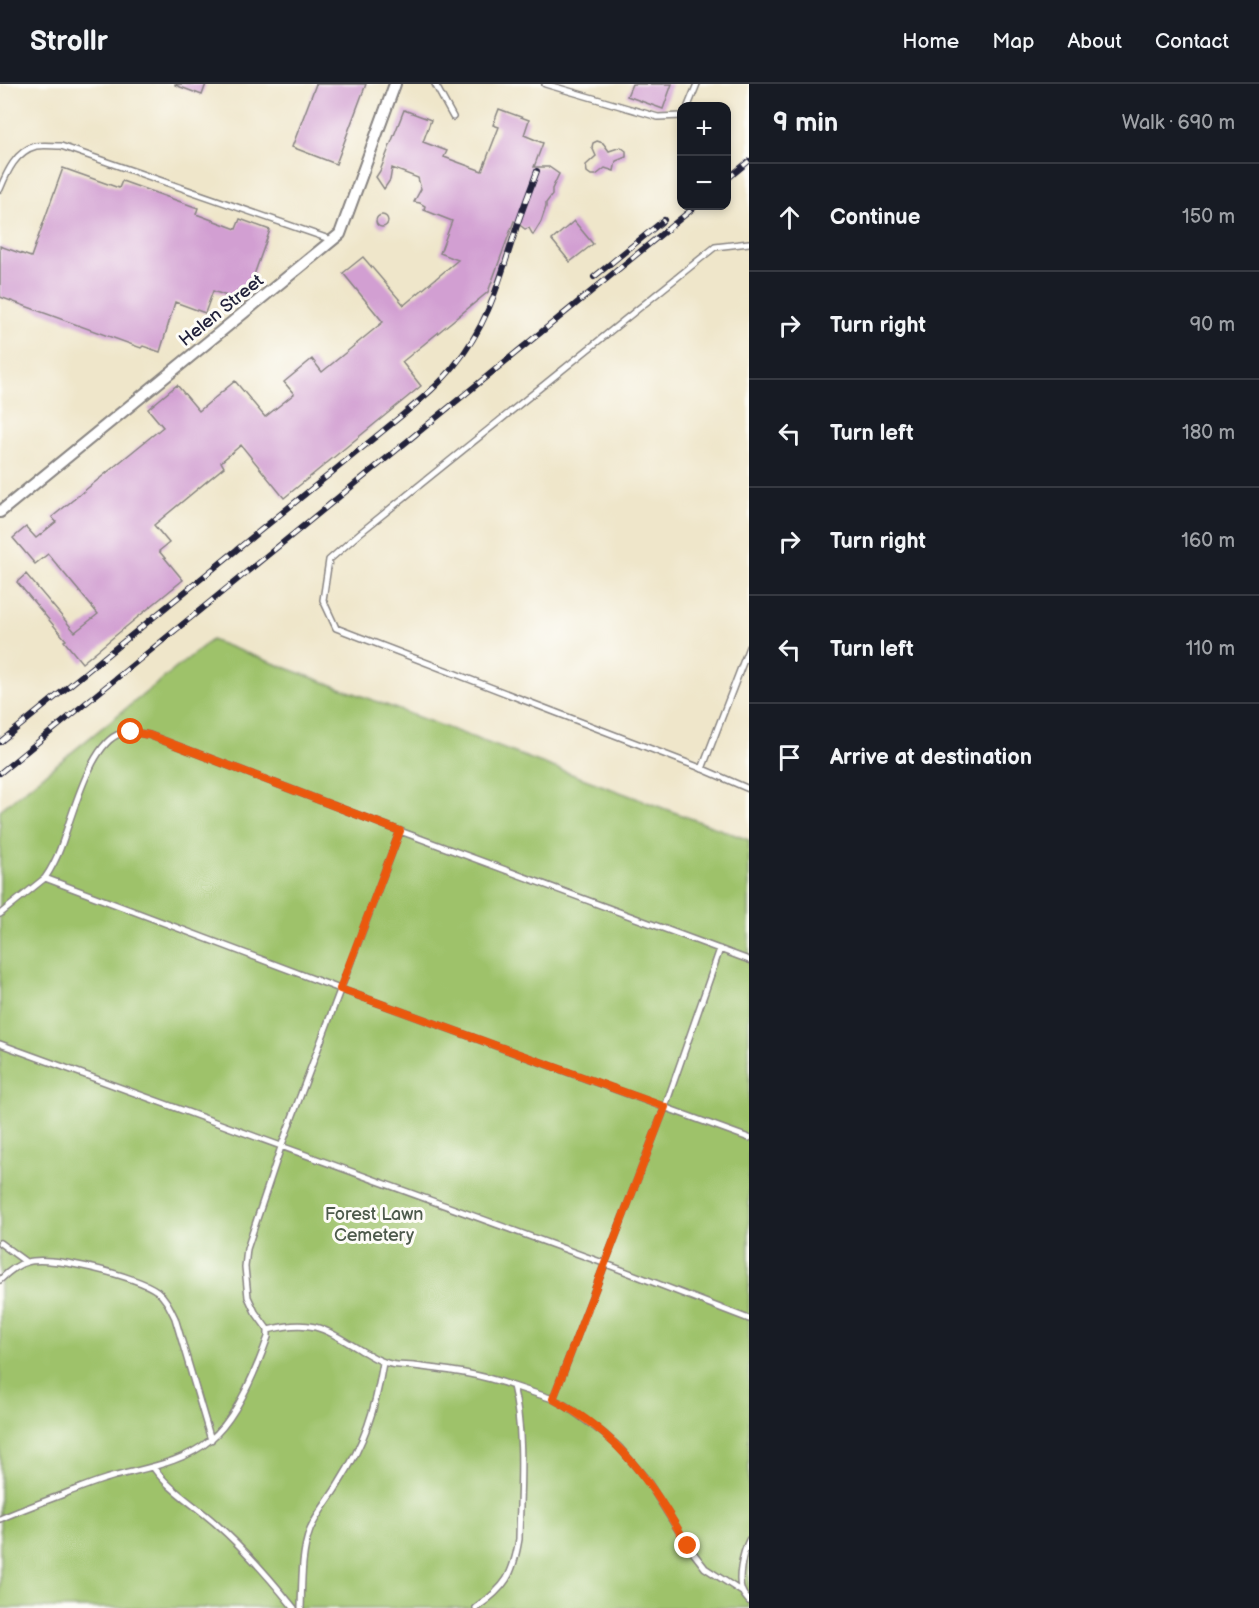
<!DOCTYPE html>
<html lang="en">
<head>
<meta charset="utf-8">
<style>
	body { margin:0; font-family:"Balsamiq Sans",sans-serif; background:#20242c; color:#f1f3f6 }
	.controls { position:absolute; right:18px; top:18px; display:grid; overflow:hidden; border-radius:12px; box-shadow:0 3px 9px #0003 }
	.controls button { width:54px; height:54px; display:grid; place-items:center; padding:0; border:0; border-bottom:2px solid #363941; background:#171b24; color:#f1f3f6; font:30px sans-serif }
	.stop { position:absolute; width:18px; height:18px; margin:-14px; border:4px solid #ea580c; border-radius:50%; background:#fff }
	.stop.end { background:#ea580c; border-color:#fff; box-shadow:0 2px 6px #0008 }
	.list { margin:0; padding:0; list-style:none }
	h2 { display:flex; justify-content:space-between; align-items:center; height:78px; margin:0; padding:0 24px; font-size:26px }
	h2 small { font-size:20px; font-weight:400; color:#9ea1a6 }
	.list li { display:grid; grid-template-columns:39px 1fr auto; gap:18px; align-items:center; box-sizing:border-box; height:108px; padding:0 24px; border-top:2px solid #363941 }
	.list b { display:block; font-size:22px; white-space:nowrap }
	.list em { font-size:20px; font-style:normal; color:#9ea1a6 }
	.icon { flex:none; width:33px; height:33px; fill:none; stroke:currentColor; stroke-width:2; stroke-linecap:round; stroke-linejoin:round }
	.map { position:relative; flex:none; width:749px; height:1524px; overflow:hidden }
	header { display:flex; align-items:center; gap:36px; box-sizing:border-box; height:84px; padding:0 30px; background:#171b24; border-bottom:2px solid #363941 }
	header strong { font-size:28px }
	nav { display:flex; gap:33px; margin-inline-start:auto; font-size:21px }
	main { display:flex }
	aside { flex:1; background:#171b24 }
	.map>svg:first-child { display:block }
	.green { fill:#9ec26b; stroke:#607253; stroke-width:1.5 }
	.building { fill:#d29fd2 }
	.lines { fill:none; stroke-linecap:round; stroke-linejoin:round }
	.service-casing { stroke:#888482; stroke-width:8 }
	.minor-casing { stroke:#888482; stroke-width:14 }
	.service { stroke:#fff; stroke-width:5 }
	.minor { stroke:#fff; stroke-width:10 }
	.rail-casing { stroke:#22223b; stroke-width:6 }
	.rail { stroke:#fdfcf7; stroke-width:4; stroke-dasharray:11; stroke-linecap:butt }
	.route { stroke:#ea580c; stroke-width:8 }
	.labels { text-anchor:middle; stroke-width:6; stroke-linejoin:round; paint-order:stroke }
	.street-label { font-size:18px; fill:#22223b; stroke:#fdfcf7 }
	.park-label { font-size:18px; fill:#4d5a4c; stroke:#fdfcf7 }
</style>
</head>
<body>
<header>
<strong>Strollr</strong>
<nav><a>Home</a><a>Map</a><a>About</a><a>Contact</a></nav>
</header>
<main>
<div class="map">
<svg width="749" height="1524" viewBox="0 0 749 1524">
	<rect width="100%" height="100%" fill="#fdfcf7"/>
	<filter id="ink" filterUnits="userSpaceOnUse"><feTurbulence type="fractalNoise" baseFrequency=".0167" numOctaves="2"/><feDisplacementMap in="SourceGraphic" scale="12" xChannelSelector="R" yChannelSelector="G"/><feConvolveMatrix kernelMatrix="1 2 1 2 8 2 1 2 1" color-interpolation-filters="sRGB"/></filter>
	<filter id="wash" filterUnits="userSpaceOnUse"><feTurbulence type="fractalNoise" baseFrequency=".008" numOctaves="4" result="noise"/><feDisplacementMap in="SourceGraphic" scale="24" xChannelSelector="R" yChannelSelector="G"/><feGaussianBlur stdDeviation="1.35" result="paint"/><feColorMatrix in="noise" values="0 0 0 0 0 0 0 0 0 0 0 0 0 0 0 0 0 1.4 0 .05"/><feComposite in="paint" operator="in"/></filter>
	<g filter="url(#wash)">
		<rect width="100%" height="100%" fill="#efe6ca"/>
		<path class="green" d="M211,556L749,756V1524H0V726Z"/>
		<g id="blocks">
			<path class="building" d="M175,0H206L202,11L175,1Z
				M316,0H366L336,80L292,63Z
				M632,0H672L663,25L627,12Z
				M499,25L529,36L524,51L543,59L534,83H549L559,90L552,105V111L546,119V123L541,138L533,151L529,144L525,145L514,137L488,208L402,278L421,302L284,414L241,361L221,378L224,383L154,441L169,459L159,467L183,496L82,579L64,557L66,556L17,498L26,490L75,548L98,530L48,470L35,480L13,454L26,443L36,454L56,438L52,433L163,343L148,325L177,301L199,327L235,297L265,333L294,310L284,298L312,275L322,288L383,238L343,189L363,173L404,221L458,176L440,169L452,137L424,126L425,122L420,119L414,118L421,105L418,94L392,84L390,96L384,105L376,93L380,87L404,26L431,36L423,58L447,67L444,73L482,87L499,43L493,41Z
				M597,57L603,59L609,67L621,63L626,67V73L616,77L614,87L605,84L596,91H591L587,88L586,81L596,72L592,63L593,59Z
				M63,84L119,104L122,97L198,124L196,130L236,145L240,135L270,146L249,205L235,215L213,207L205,229L175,218L160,268L143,262L141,264L0,213V162L31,173Z
				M376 137a6 6 0 1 1 12 0a6 6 0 1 1-12 0Z
				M574,137L593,160L570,178L552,156Z"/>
		</g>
	</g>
	<g filter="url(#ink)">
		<use href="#blocks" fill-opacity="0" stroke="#888482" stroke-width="1.5"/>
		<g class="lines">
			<defs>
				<path id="service" d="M435,0L453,33
					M545,0L658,33L682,32
					M688,22L697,0
					M0,105C7,88 16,67 36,62C44,61 53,62 61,62L332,156
					M749,159L715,163L360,449L329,476L323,516L336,544L698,683L749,705
					M702,685L749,563
					M45,794C51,785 56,776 60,765C71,736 89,664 117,651C128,646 138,649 149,651L400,747L749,876
					M0,830L45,794L340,905L749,1054
					M0,960L606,1180L749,1235
					M0,1159L26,1178
					M0,1196C7,1189 18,1180 27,1178C51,1171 137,1192 157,1207C166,1214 170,1224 175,1234L211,1356
					M268,1246C312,1234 325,1245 362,1267C370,1271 378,1277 387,1279C396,1282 405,1281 414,1282C448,1286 481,1290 513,1302C525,1351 520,1405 519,1455C513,1491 506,1503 476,1524
					M513,1302L553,1315L566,1322L603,1349L619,1363L647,1396L688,1462L705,1484L742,1508
					M553,1315L665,1023L720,865
					M153,1383C169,1406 194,1420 215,1439C245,1465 270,1494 294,1524
					M0,1435C23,1425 46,1417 69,1408C83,1403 97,1397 112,1393C145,1384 183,1379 210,1356C236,1335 257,1284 268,1253V1246L255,1228L248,1213L245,1183L247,1165L281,1063L400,747
					M749,1456C743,1468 736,1497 743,1509C744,1512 747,1514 749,1517
					M301,1524C302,1499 301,1470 310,1446C317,1429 330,1415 339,1399C365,1358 375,1327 383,1279"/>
				<path id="minor" d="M0,428L340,150L395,0"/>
			</defs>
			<use href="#service" class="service-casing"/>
			<use href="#minor" class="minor-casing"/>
			<use href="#service" class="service"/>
			<use href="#minor" class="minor"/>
			<defs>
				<path id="rail" d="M726,96L749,77
					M594,193L664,136
					M0,658L400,333C419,317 439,301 454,282C488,241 499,198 515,148C521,128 530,107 537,87
					M0,689L696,122"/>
			</defs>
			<use href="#rail" class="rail-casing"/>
			<use href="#rail" class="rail"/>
		</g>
	</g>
	<g class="lines" filter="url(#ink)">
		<path class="route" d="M131,648L149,651L400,747L340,905L665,1023L553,1315C621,1351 651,1399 688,1462"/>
	</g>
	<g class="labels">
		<g class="street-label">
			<text transform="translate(221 226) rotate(-39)" y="6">Helen Street</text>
		</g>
		<g class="park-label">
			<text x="374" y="1136">Forest Lawn<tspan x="374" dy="21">Cemetery</tspan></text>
		</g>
	</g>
</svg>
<div class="controls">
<button>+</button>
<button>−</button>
</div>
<div class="stop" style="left:131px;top:648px"></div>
<div class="stop end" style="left:688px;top:1462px"></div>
</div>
<aside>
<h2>9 min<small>Walk · 690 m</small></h2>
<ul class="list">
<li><svg class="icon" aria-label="ahead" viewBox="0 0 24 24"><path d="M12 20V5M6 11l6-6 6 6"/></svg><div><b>Continue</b></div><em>150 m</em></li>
<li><svg class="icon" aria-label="right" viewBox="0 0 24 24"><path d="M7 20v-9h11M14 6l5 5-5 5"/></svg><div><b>Turn right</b></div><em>90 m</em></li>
<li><svg class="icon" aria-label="left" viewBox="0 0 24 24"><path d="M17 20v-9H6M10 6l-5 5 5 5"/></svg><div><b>Turn left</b></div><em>180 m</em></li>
<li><svg class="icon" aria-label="right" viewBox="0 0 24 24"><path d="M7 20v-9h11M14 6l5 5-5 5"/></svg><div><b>Turn right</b></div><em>160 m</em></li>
<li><svg class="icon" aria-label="left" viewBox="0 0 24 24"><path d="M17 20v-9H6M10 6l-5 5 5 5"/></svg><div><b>Turn left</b></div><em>110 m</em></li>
<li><svg class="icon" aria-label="arrive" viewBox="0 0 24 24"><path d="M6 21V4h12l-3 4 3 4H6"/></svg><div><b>Arrive at destination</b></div></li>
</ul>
</aside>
</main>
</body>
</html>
